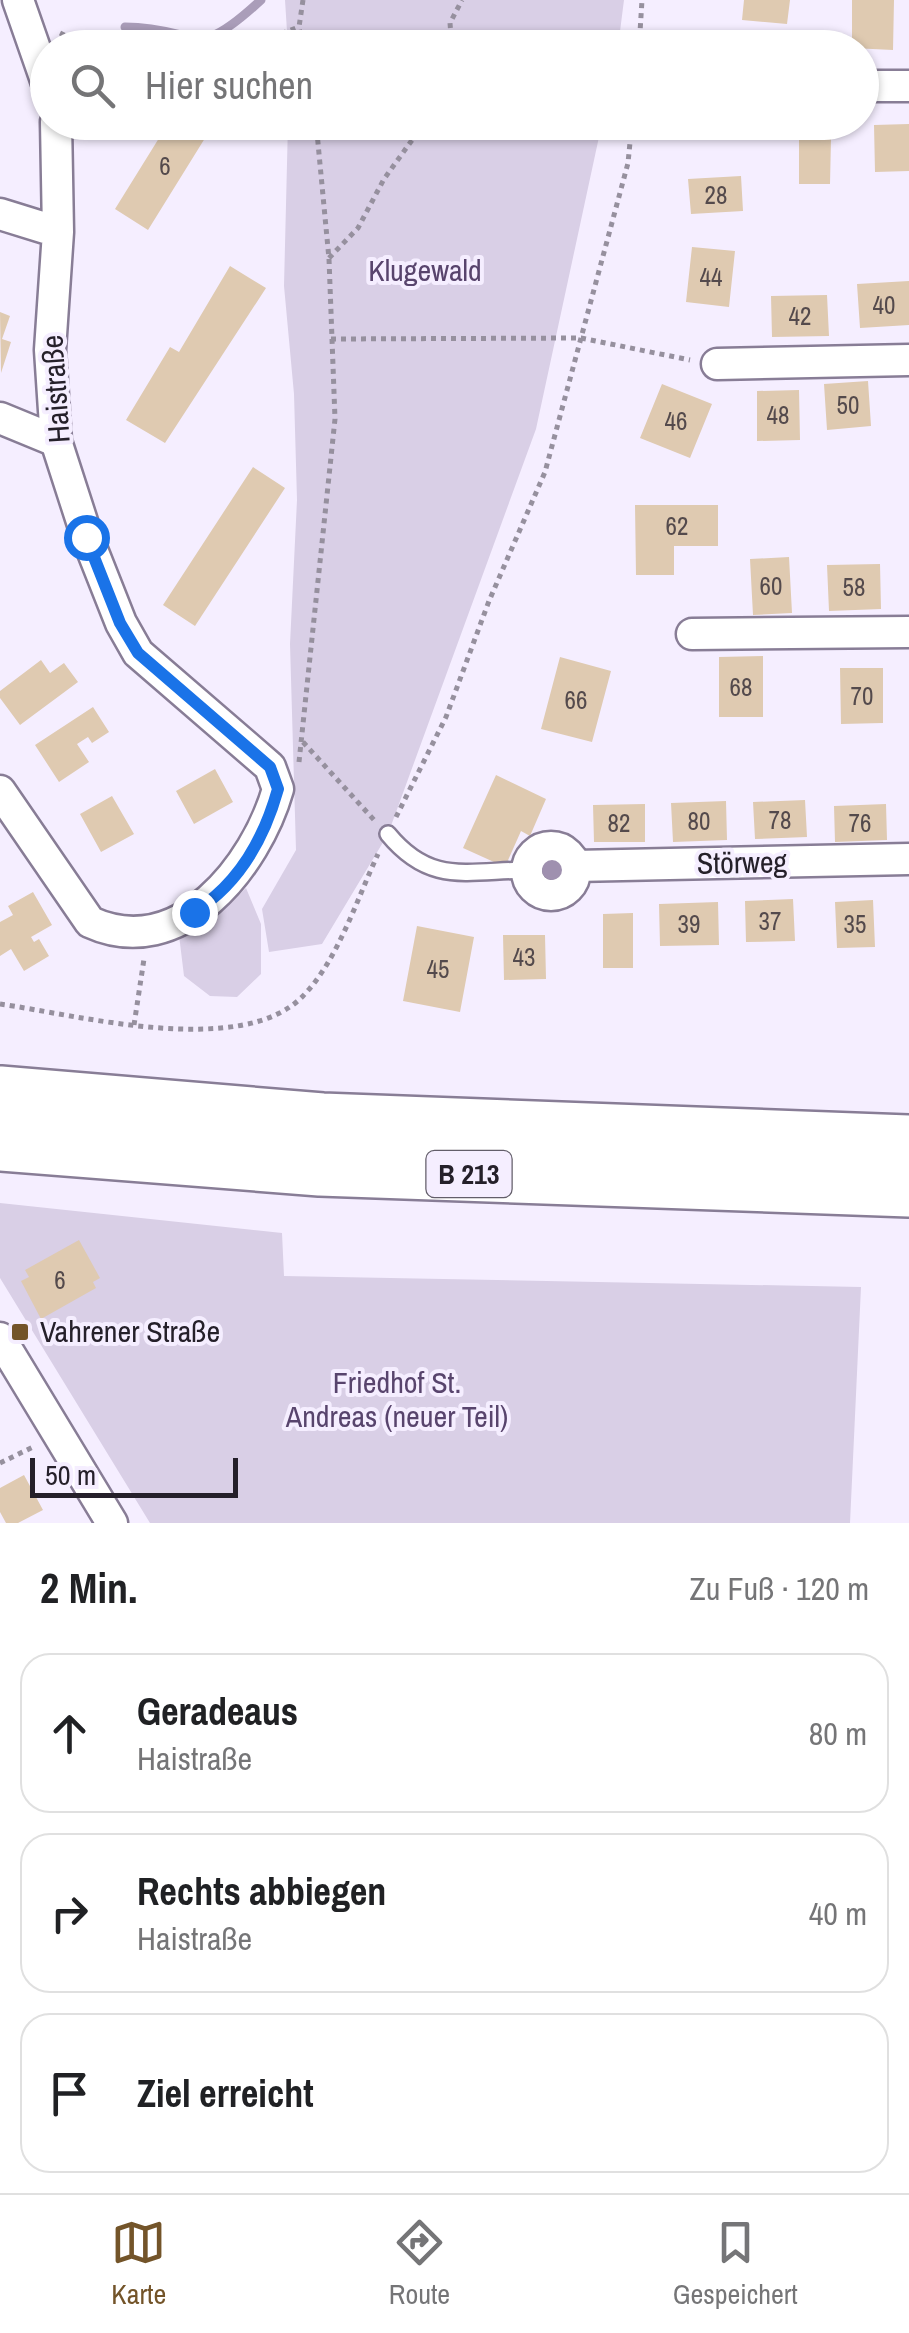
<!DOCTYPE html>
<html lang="de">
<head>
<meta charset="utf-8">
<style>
	body { margin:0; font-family:"Archivo Narrow",sans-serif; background:#f6f6f6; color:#202124 }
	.scale { position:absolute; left:30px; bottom:25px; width:208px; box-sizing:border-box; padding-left:10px; border:5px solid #25202a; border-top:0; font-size:28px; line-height:35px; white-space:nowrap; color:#25202a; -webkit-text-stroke:8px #f5eeff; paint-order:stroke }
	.stop { position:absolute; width:30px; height:30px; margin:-22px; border:8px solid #1a73e8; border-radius:50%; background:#fff }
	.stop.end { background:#1a73e8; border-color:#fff; box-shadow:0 2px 10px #0008 }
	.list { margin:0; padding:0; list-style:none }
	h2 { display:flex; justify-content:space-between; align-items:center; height:130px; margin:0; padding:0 40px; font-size:42px }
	h2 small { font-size:32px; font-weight:400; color:#757577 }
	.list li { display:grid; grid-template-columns:65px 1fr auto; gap:30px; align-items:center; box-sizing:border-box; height:160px; margin:0 20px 20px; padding:0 20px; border:2px solid #e0e0e0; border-radius:30px }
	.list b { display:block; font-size:38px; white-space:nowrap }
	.list p { margin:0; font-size:32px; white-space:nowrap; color:#757577 }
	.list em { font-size:32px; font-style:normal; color:#757577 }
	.icon { flex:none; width:55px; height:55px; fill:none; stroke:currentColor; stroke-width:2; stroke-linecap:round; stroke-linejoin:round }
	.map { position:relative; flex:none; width:909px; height:1523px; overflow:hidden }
	.search { position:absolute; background:#fff; box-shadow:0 2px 8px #0004; left:30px; right:30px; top:30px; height:110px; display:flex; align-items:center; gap:25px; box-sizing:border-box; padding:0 35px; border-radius:55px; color:#757577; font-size:38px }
	.sheet { height:670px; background:#fff }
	nav { display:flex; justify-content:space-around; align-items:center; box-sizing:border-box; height:140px; border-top:2px solid #e0e0e0; background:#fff; font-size:28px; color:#757577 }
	nav a { display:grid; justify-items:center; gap:5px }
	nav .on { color:#735429 }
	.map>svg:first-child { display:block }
	.green { fill:#d9cfe6 }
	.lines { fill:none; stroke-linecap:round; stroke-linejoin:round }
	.stream { stroke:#aa9db9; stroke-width:9 }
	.building { fill:#dfcab1 }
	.lane-casing { stroke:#887d96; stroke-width:20 }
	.street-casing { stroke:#887d96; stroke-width:35 }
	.highway-casing { stroke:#887d96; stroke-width:60 }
	.path { stroke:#96909e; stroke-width:5; stroke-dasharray:5 5; stroke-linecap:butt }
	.lane { stroke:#fff; stroke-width:15 }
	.street { stroke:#fff; stroke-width:30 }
	.highway { stroke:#fff; stroke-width:55 }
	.tree { fill:#9f90af }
	.route { stroke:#1a73e8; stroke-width:12 }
	.poi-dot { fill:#735429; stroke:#f5eeff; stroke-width:4 }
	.labels { text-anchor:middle; stroke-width:8; stroke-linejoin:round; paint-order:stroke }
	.number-label { font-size:25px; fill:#544a4c }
	.shield { fill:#f5eeff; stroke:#635e6a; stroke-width:2.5 }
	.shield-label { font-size:28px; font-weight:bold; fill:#25202a }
	.park-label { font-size:30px; fill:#58446d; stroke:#f5eeff }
	.street-label { font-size:30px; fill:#25202a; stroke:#f5eeff }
	.poi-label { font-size:30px; fill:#25202a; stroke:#f5eeff; text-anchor:start }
</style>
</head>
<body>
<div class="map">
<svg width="909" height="1523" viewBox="0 0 909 1523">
	<rect width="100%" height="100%" fill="#f5eeff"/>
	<path class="green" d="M285,0H624L618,47H288Z
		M288,123H602L536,429L388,834L322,944L269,952L262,909L296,850L290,644L297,500L294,394L284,286Z
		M246,888L261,924V974L237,997L210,996L184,976L179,935L225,908Z
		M0,1203L282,1233L284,1276L861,1287L850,1523H150L0,1278Z"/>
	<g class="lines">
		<path class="stream" d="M125,27C203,28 192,64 261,0"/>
	</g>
	<path class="building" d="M744,0H790L787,24L742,20Z
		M852,0H894L893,50L852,48Z
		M169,122H215L148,230L115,209Z
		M909,124V171L875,172L874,125Z
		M799,139H831L830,184H799Z
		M741,176L743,211L691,214L688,179Z
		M692,247L735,251L729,307L686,302Z
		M230,266L266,288L165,443L126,420L170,347L179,352Z
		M909,281V325L860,328L857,284Z
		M827,295L829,336L772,337L771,296Z
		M0,312L10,316L2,339L11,342L1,373Z
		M868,381L871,426L827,430L824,384Z
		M662,384L712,404L690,458L640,438Z
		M799,390L800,440L757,441V391Z
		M253,467L285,488L195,626L163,605Z
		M635,505H718V546H674V575H636Z
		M789,557L792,613L753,615L750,559Z
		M880,564L881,609L829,611L827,565Z
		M763,656V717H719V657Z
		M560,657L611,671L592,742L541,729Z
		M41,660L50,673L64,663L78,682L20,725L0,698V691Z
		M840,668H883V723L841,724Z
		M93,707L109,732L92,743L88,737L77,744L89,762L59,782L35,745Z
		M215,769L233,802L194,824L176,791Z
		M496,775L546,799L530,836L521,831L505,867L463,848Z
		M112,796L134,834L101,852L80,814Z
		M805,800L807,837L755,839L753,802Z
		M726,801L727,840L673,842L671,803Z
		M645,804V842H594L593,805Z
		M886,804L887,840L835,842L834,806Z
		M33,892L52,925L31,937L34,942L39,939L49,956L24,971L11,949L0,956V922L13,915L8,906Z
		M793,899L795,941L746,942L745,901Z
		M873,900L875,947L837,948L835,902Z
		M718,902L719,945L660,946L659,904Z
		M633,913V968H603V914Z
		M417,926L474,937L460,1012L403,1001Z
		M503,935H545L546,979L504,980Z
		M79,1240L100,1278L93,1282L96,1288L41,1319L21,1281L29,1277L25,1270Z
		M24,1475L43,1510L18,1523H6L0,1512V1488Z"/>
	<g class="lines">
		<defs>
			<path id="lane" d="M388,834C430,885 466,871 526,870"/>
			<path id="street" d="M18,0L48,86
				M862,86H909
				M0,214L58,232
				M717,364L909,360
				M0,418L56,441
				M692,634L909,632
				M0,791L90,922C180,963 256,866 278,789L270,767L138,653L121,623L87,537L56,441L50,350L58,232L56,122
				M527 871a24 24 0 1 1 48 0a24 24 0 1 1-48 0Z
				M575,866L909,859
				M0,1338L112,1523"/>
			<path id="highway" d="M0,1094L322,1121L909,1143
				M0,1143L320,1168L909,1189"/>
		</defs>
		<use href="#lane" class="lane-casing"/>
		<use href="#street" class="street-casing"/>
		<use href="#highway" class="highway-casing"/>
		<path class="path" d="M303,0L299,27L303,48
			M60,33L91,48
			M244,48L299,27
			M452,48L450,23L462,0
			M639,48L642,0
			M329,258L358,228L384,179L425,122
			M331,339L581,338L690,360
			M303,742L375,821
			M299,762L335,419L329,259L316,122
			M396,817L446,717L489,601L545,472L628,163L632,122
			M0,1004C78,1015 242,1059 303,996C338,960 357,899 378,854
			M134,1025L144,959
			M0,1463L33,1447"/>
		<use href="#lane" class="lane"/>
		<use href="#street" class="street"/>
		<use href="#highway" class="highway"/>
	</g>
	<circle class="tree" cx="552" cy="870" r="10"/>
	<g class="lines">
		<path class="route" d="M86,537L120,623L138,653L270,767L278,789C264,839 239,884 194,912"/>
	</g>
	<rect class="poi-dot" x="10" y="1322" width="20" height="20" rx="5"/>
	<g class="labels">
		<g class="number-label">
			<text x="165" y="175">6</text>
			<text x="716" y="204">28</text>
			<text x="711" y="286">44</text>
			<text x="884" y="314">40</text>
			<text x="800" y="325">42</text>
			<text x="848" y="414">50</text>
			<text x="778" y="424">48</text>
			<text x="676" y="430">46</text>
			<text x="677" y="535">62</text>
			<text x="771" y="595">60</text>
			<text x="854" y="596">58</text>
			<text x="741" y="696">68</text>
			<text x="862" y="705">70</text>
			<text x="576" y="709">66</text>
			<text x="780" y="829">78</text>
			<text x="699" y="830">80</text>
			<text x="619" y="832">82</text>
			<text x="860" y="832">76</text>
			<text x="770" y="930">37</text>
			<text x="689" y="933">39</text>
			<text x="855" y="933">35</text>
			<text x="524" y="966">43</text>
			<text x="438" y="978">45</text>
			<text x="60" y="1289">6</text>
		</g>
		<rect class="shield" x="426.5" y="1151" width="85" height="46" rx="8"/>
		<g class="shield-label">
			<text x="469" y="1184">B 213</text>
		</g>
		<g class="park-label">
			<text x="425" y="281">Klugewald</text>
			<text x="397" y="1393">Friedhof St.<tspan x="397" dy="34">Andreas (neuer Teil)</tspan></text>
		</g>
		<g class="street-label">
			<text transform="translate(56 389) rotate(-94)" y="10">Haistraße</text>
			<text transform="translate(742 863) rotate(-1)" y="10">Störweg</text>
		</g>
		<g class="poi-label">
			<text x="40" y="1342">Vahrener Straße</text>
		</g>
	</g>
</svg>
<div class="scale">50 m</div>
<div class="stop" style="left:86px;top:537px"></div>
<div class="stop end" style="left:194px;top:912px"></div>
<div class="search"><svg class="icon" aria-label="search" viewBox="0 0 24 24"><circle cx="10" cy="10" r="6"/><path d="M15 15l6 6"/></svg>Hier suchen</div>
</div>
<section class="sheet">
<h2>2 Min.<small>Zu Fuß · 120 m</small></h2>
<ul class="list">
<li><svg class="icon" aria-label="ahead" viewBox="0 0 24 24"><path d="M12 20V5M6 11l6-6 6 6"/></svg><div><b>Geradeaus</b><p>Haistraße</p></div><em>80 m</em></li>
<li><svg class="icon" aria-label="right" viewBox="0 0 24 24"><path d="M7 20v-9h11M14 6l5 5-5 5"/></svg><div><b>Rechts abbiegen</b><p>Haistraße</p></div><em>40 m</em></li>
<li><svg class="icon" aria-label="arrive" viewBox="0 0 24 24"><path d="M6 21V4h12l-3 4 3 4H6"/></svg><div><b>Ziel erreicht</b></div></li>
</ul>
</section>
<nav>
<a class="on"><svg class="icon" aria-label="map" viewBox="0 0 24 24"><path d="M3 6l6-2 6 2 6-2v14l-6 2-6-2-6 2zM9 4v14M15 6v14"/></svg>Karte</a>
<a><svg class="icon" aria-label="directions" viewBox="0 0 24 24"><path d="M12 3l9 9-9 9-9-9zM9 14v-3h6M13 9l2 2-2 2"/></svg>Route</a>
<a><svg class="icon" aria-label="saved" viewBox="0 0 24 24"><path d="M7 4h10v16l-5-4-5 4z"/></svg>Gespeichert</a>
</nav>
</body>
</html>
